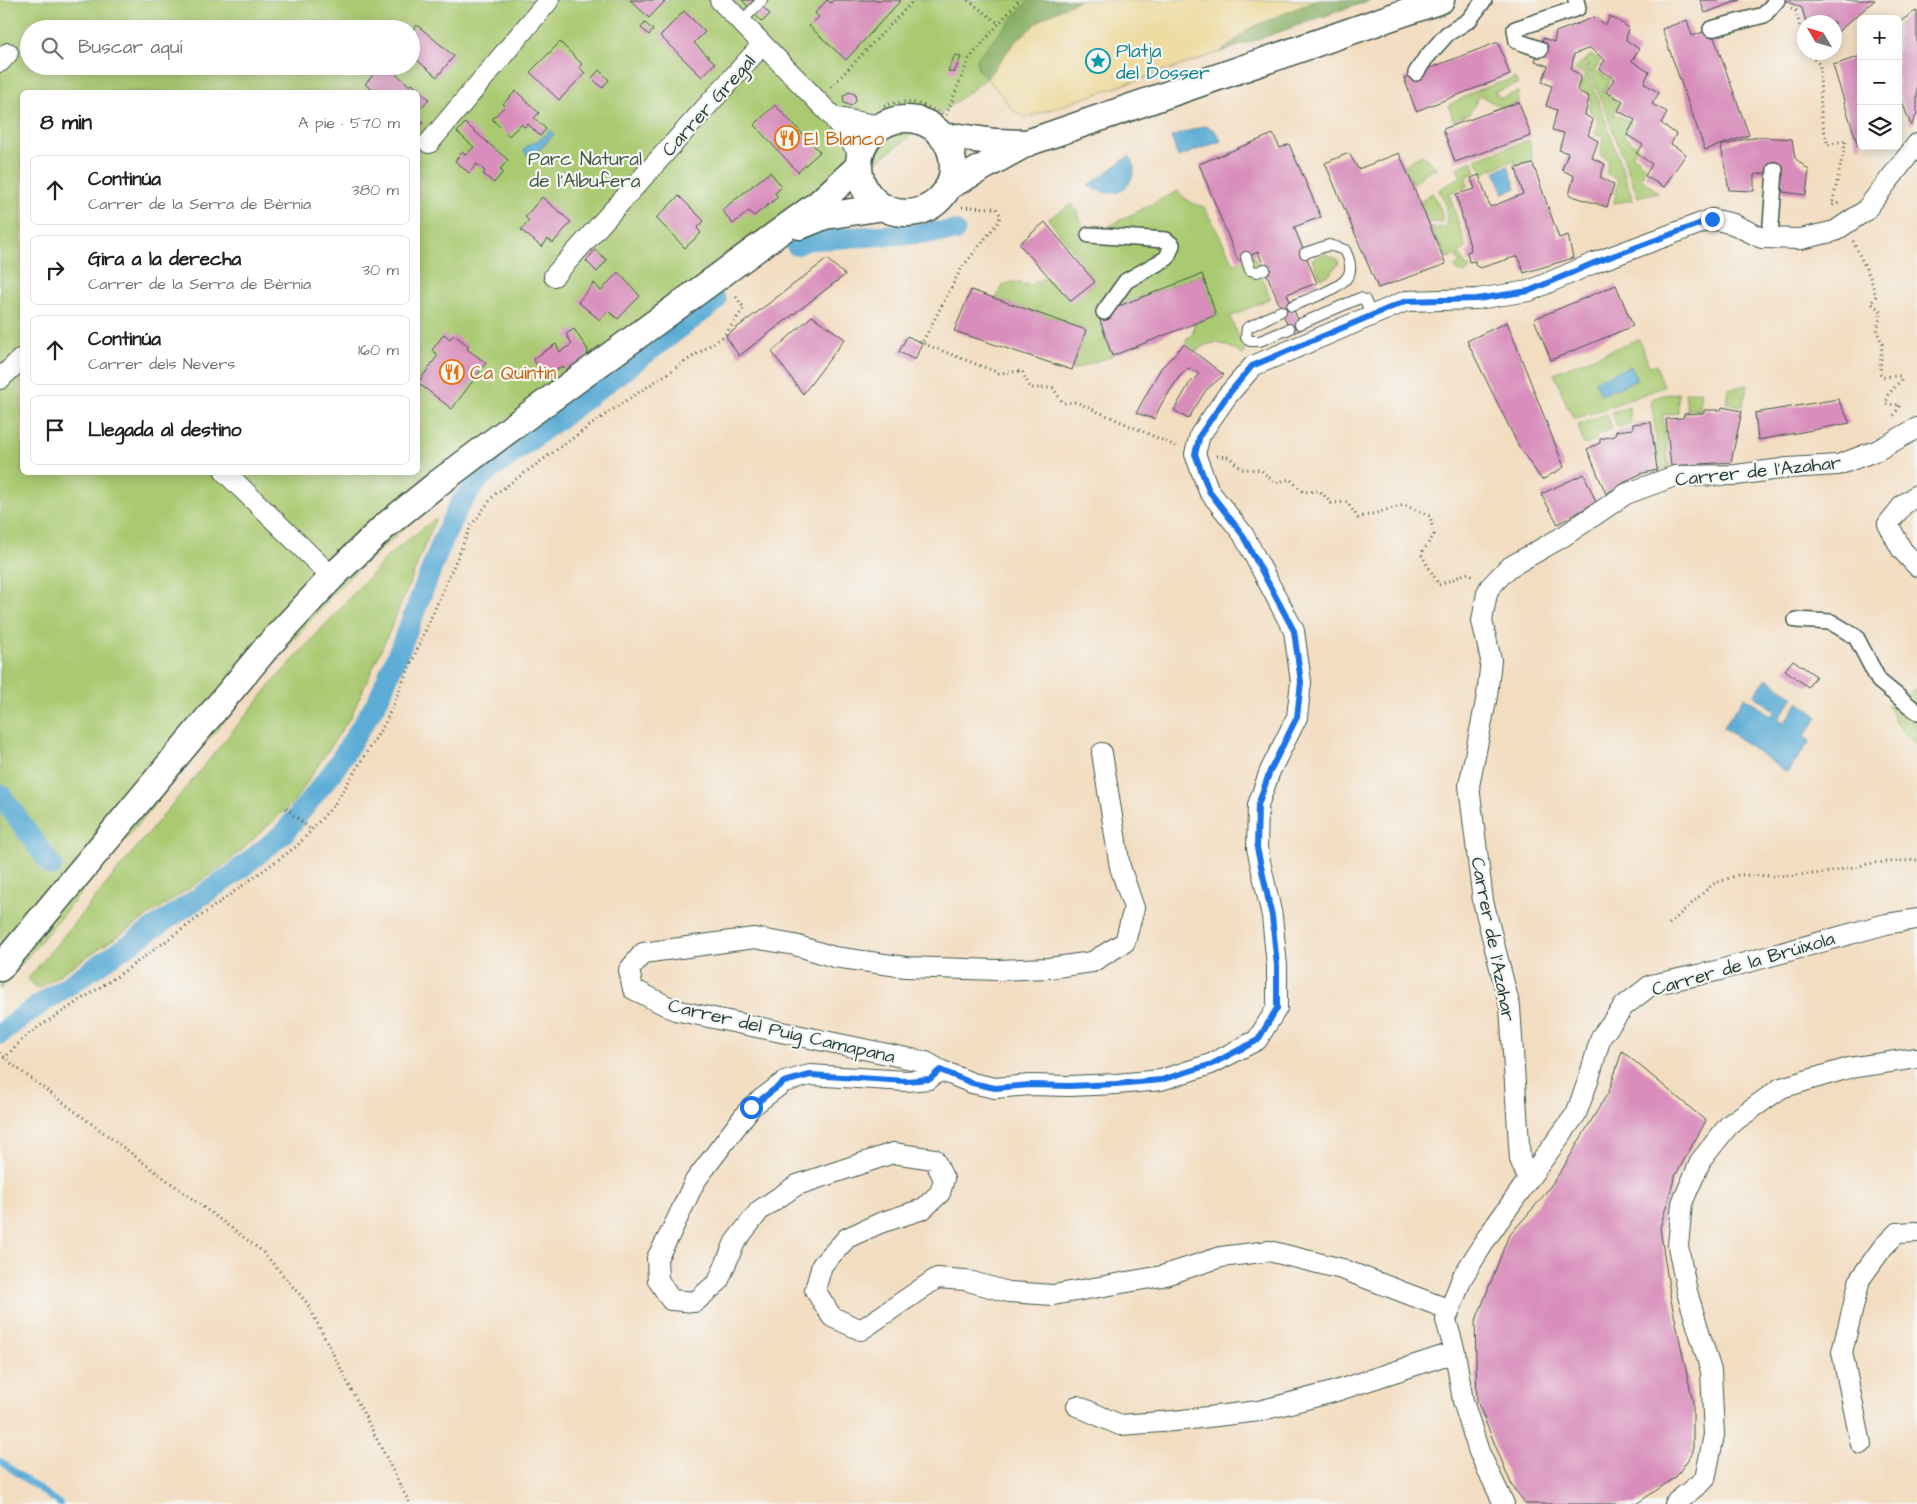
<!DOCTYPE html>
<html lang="es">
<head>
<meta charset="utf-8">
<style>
	body { margin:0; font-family:"Architects Daughter",sans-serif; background:#f6f6f6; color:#202124 }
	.controls { position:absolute; right:15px; top:15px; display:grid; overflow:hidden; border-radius:8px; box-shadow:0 2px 12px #0003 }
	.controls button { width:45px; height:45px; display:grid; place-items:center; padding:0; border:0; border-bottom:1px solid #e0e0e0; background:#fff; color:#202124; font:25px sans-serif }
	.compass { position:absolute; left:1797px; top:15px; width:45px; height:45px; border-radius:50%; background:#fff; box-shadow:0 2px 12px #0003; rotate:308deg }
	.stop { position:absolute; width:15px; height:15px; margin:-11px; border:4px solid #1a73e8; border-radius:50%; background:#fff }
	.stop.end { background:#1a73e8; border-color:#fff; box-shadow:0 1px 5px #0008 }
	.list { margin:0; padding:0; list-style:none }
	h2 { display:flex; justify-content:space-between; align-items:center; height:65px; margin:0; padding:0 20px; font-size:21px }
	h2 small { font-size:16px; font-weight:400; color:#757577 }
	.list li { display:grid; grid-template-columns:32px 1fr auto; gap:15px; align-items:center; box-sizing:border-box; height:70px; margin:0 10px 10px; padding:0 10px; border:1px solid #e0e0e0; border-radius:8px }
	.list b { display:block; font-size:19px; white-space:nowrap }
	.list p { margin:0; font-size:16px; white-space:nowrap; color:#757577 }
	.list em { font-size:16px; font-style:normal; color:#757577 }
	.icon { flex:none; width:28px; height:28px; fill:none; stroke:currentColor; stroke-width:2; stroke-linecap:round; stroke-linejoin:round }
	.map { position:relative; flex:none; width:1917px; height:1504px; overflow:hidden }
	.search { position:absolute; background:#fff; box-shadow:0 2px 12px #0003; left:20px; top:20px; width:400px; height:55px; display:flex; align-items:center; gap:12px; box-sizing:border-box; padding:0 18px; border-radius:28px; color:#757577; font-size:19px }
	.panel { position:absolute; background:#fff; box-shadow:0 2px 12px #0003; left:20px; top:90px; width:400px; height:385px; border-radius:8px }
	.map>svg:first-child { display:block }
	.green { fill:#aaca72; stroke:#648453; fill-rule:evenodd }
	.forest { fill:#87ae64; stroke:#53764c }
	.sand { fill:#eeda9e; stroke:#868c69 }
	.water { fill:#5bacd6; stroke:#3d7485 }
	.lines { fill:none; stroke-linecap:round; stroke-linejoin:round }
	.stream { stroke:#5bacd6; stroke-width:6 }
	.canal { stroke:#5bacd6; stroke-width:21 }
	.building { fill:#d88dbb }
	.service-casing { stroke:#3f5549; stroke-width:12 }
	.pedestrian-casing { stroke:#3f5549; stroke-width:18 }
	.minor-casing { stroke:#3f5549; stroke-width:22 }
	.tertiary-casing { stroke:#3f5549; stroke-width:29 }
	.path { stroke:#3f5549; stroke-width:3; stroke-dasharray:1 4; stroke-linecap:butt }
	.service { stroke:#fff; stroke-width:10 }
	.pedestrian { stroke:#fff; stroke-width:15 }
	.minor { stroke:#fff; stroke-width:20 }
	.tertiary { stroke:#fff; stroke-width:26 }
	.route { stroke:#1a73e8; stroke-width:6 }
	.labels { text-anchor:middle; stroke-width:4.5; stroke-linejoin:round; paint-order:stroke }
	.culture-label { font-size:19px; fill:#0d838f; stroke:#f6f6f2; text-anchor:start }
	.street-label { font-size:19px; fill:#1f3d34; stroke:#f6f6f2 }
	.food-label { font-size:19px; fill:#c56008; stroke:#f6f6f2; text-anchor:start }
	.park-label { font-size:19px; fill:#3b5940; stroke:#f6f6f2 }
</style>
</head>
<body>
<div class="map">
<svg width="1917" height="1504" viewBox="0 0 1917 1504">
	<rect width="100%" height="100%" fill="#f6f6f2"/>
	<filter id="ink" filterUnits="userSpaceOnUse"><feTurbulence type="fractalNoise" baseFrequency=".02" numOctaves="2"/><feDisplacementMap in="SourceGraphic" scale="10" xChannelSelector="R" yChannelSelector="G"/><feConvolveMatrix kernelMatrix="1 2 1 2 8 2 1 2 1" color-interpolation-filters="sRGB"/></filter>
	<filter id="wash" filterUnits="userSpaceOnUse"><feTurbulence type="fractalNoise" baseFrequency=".0096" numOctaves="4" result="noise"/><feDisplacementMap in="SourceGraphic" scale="20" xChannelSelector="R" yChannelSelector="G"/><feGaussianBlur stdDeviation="1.12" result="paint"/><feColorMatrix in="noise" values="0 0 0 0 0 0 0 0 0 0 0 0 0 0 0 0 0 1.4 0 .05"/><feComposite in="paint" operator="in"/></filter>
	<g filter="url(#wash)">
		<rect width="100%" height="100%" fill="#f3ddc1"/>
		<path class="green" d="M0,0H1079L1016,41L987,78L466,473L344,582L259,679L0,990ZM29,29H411V66H29ZM22,92H418V472H22Z
			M1591,55L1601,60L1595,70L1611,80L1603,92L1619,104L1614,114L1631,122L1623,136L1638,147L1632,155L1646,166L1641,179L1658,192L1638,197L1586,59Z
			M1584,60L1633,200L1614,203L1618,180L1606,173L1609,160L1601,156L1603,135L1595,134L1598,119L1589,111L1591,95L1580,88L1585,74L1575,69Z
			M1515,78L1518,84L1494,92L1501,98L1518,92L1519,102L1502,108L1480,95L1469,114L1453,120L1449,105L1478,90Z
			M1529,140L1532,160L1515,166L1514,160L1483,173L1475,159Z
			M1422,155L1438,169L1426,172L1413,185L1404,165Z
			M1472,161L1476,172L1466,177L1468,186L1449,193L1466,248L1459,252L1464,263L1470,268L1466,273L1458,271L1455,267L1460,263L1455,255L1447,258L1431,228H1446L1447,207L1439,190L1453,181L1461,177L1457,168Z
			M1178,191L1189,202L1204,207L1235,265L1253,254L1270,298L1230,317L1245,351L1242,355C1228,344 1212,337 1197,351L1186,343V339L1193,334L1194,324L1216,315L1202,274L1098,314L1112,356L1072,370L1086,329L996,299L1003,285L1013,282L1031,285L1043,278H1047L1072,303L1095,283L1074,252L1048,219L1072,204L1081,220L1087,237Z
			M1432,193L1442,212V222H1428L1420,202Z
			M1325,254L1337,259L1339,263L1329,275L1321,278L1312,259Z
			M1639,339L1649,366L1656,365L1664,387L1575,419L1568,408L1554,373Z
			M1748,385L1742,406L1726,403L1728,389Z
			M1701,391L1700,409L1687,410L1685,393Z
			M1678,393V413L1663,415L1669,467L1660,469L1651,399L1664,395Z
			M1629,407L1630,424L1617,427L1612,412Z
			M1607,414L1612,429L1598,435L1596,441L1584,445L1578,425Z
			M436,518L392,626L351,716L293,803L226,864L38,989L28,979L274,681L388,556Z
			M1917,688V747L1896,723L1888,705Z"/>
		<path class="forest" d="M1029,0H1079L1043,18L1016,41L987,78L978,70L976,59Z
			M1315,0H1371L1221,52L1250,28Z"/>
		<path class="sand" d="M1079,0H1315L1250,28L1221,52L1025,118L1013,110L987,78L1016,41L1043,18Z"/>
		<path class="water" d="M1203,126C1212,127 1218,132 1221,141L1178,157L1171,137Z
			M550,130L554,134L532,159L523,150C532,140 540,143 550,130Z
			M1129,156C1140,166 1131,188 1118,192C1106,195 1098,190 1088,186Z
			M1508,166L1516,188L1503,193L1495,171Z
			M1631,366L1637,380L1601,395L1595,381Z
			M1767,678L1794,697L1778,720L1784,723L1799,702L1818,717L1804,737L1810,741L1787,773L1723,727L1745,697L1772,716L1775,711L1754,695Z"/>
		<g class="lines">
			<path class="stream" d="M0,1461L60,1504"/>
			<path class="canal" d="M796,245L808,240L955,231
				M0,794L52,866
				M0,1034L23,1016L231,876L284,833L334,770L378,700L402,644L442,542L459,505L481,477L716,301"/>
		</g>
		<g id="blocks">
			<path class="building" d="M630,0H666L649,18Z
				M742,0H756L770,14L762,22Z
				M827,0L831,3L833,0H901L846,60L809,26L819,17L815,13Z
				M1700,0H1740L1705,13Z
				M1784,0H1875L1834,35V22H1806L1802,8Z
				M1917,10V114L1911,126L1898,90V23Z
				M684,11L705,32L694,43L715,63L702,77L660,36Z
				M1610,16L1628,27L1626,40L1639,49L1632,61L1649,72L1644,83L1659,93L1652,104L1667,112L1661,123L1676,134L1671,144L1686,154L1664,187L1645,176L1652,164L1636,153L1643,145L1627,135L1635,120L1618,111L1623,101L1606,92L1614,79L1599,69L1605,60L1590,48L1574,54L1571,70L1581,75L1577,90L1589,97L1585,115L1593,120L1588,135L1598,141L1592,158L1605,164L1600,177L1614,185L1607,207L1569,195L1574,176L1562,170L1568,153L1559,150L1564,133L1552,130L1557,110L1546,106L1552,86L1542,82L1548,66L1535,61L1543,38L1554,42L1556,32L1595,17L1606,25Z
				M1687,20L1692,36L1711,29L1749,135L1705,150L1662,29Z
				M645,23L653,30L649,35L641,28Z
				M417,25L454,56L437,77L411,55V32Z
				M560,42L582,64L579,67L585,73L559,100L530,72Z
				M1498,42L1510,75L1416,111L1404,78Z
				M955,55L961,57L954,73L948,71Z
				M1861,56V146L1858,147L1833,65Z
				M381,66H387L410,86L412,84L429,99L418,111V92H375L365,84Z
				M599,70L609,80L602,88L592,78Z
				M516,91L539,113L534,118L546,129L540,136L528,124L525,127L521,124L509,136L492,119L505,106L503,104Z
				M849,92L855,94L856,101L851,106L844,103L843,96Z
				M1519,102L1531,136L1455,162L1443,129Z
				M775,105L820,152L798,172L754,125Z
				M418,117L423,122L418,129Z
				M465,123L508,160L500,169L503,172L494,183L483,174L485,171L477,164L469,173L455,161L462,152L466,155L474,147L457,132Z
				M1273,134L1280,148L1289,144L1321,217L1294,227L1317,283L1287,294L1302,329L1291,334L1258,252L1238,261L1199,164Z
				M1762,137L1792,139L1795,158L1809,170L1806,195L1783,192L1780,170L1754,175V191L1729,190L1721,146L1745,139Z
				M1349,153L1358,169L1399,153L1446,264L1378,288L1325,163Z
				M1533,164L1559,238L1568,235L1573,258L1524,273L1518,256L1480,268L1475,265V261L1469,262L1467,252L1471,250L1456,194L1475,189L1471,178L1479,175L1490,207L1523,194L1516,168Z
				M770,172L782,187L775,193L778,197L754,216L749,211L733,224L722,210Z
				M679,196L704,221L697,228L701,233L685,248L656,218Z
				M542,197L571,222L553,243L548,239L542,247L521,230L529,221L525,217Z
				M1045,222L1095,282L1071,301L1019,244Z
				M595,250L607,260L597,272L586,261Z
				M827,259L845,275L739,356L726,336Z
				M618,272L640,296L618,319L608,311L600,320L578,302L594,283L601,291Z
				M1202,274L1216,315L1112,356L1098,314Z
				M1616,285L1633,326L1551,360L1534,319Z
				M971,290L1086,330L1072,370L954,331Z
				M812,316L845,339L803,394L772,352Z
				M1507,322L1564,467L1542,480L1519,447L1467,341Z
				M574,329L588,350L587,357L566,370L562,366L545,378L533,359L556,344L560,352L572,344L566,334Z
				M444,334L450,339L454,335L469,346L467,349L486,363L452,409L418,383L438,355L432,350Z
				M907,336L922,343L915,360L899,352Z
				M1184,344L1224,375L1206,390L1188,419L1174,410L1189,384L1199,374L1189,368L1180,376L1162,403L1154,419L1136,413L1161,368Z
				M1838,399L1850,423L1758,440L1755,413Z
				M1722,407L1742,411L1731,462L1671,466L1666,419L1683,418L1684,414L1704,413V410H1721Z
				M1651,422L1657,470L1643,473L1630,479L1606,494L1587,449L1600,443V439L1615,436L1616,431L1633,429V424Z
				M1584,474L1596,502L1558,524L1541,494Z
				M1793,660L1816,676L1808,687L1785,670Z
				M1622,1051L1706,1121L1675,1176L1660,1228L1671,1300L1693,1402V1452L1676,1477L1636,1504H1526L1512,1486L1477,1401L1475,1323L1508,1237L1541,1199L1563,1168L1609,1091Z"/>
		</g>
	</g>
	<g filter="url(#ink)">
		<use href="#blocks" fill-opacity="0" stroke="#3f5549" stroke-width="1"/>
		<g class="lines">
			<defs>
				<path id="service" d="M741,22L762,0
					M1246,257L1250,270L1257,272L1265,269
					M1292,306C1306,300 1341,289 1348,276C1353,268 1349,258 1345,250L1329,245L1305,253
					M1281,311L1247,328L1246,337L1250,341H1260L1289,329
					M1300,324L1360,298L1365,300L1372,316"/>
				<path id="pedestrian" d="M1711,29L1764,15L1777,0
					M1540,49L1517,41L1515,29L1578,8L1576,0
					M1416,73L1425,59L1447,34L1469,20L1484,0
					M1089,235L1166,240L1172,245L1167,258L1126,281L1104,312
					M1770,238L1775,170
					M1796,620L1831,622L1856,637L1879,681L1917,712"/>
				<path id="minor" d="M720,0L833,117L860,154
					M0,62L8,53
					M833,117L881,126
					M429,143L549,0
					M554,276L762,45
					M0,379L22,358
					M225,472L332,577
					M1917,495L1903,505L1888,524L1902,550L1917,566
					M1102,753L1120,867L1134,908L1125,942L1092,962L1049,968L998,970L906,967L834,957L795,945L754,938L643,953L629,970L633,989L675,1010L926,1062L940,1070L972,1083L995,1088L1030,1085L1069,1086L1116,1084L1161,1080L1211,1064L1257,1040L1277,1008V966L1272,916L1257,848L1258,805L1270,771L1297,717L1301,682L1294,631L1243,534L1209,491L1195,454L1200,435L1227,396L1253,366L1406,301L1477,299L1529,291L1594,263L1712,219L1733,224L1762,238L1801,239L1835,231L1865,211L1917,144
					M940,1070L929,1079L906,1081L810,1075L784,1082L751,1107L695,1181L670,1234L657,1258L658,1280L671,1300L695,1302L718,1282L735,1242L760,1210L797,1185L893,1153L934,1159L944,1179L940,1193L923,1209L880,1223L847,1238L822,1265L815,1290L832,1317L861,1330L937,1278L965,1280L1008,1292L1053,1295L1162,1276L1221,1257L1269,1251L1342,1269L1450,1310
					M1528,1180L1576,1114L1588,1081L1601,1037L1624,1006L1651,985L1716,971L1886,924L1917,919
					M1077,1406L1120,1425L1174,1421L1259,1411L1333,1392L1455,1352
					M1861,1444L1842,1352L1860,1279L1883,1247L1897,1233L1917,1232
					M1504,1504L1479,1452L1463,1401L1455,1352L1446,1320L1462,1278L1488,1236L1528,1180L1520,1159L1510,1007L1483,901L1469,786L1487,696L1491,660L1482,621L1487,593L1490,587L1508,568L1564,536L1626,494L1675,476L1736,475L1788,468L1838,465L1878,450L1917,428
					M1674,1504L1705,1479L1714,1435L1711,1371L1687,1292L1678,1246L1682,1203L1701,1160L1729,1125L1781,1088L1849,1068L1917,1058"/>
				<path id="tertiary" d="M859 166a47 47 0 1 1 94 0a47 47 0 1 1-94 0Z
					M943,138L960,137L995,142L1026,143
					M949,186L1027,143L1441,0
					M800,226L825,216L884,207
					M0,968L267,647L332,577L385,526L437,484L522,420L819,203L859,166"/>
			</defs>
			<use href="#service" class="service-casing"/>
			<use href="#pedestrian" class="pedestrian-casing"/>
			<use href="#minor" class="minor-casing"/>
			<use href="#tertiary" class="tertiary-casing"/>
			<path class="path" d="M968,0L998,23
				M1791,8L1796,11L1804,45
				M1807,52L1820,65L1821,118L1828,145L1846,140L1832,205L1839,203
				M831,87L914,0
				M884,106C909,98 920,103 942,114
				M946,115L969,59L1019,0
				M928,207H938
				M962,207L996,208L1000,214L999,221L961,269L922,343L999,373L1022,371L1030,388H1053L1063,403L1076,402L1178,447
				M1853,241L1870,277L1876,296L1871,303L1881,311L1877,331L1882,344L1880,373L1883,377L1900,376L1901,380L1888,395L1886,404L1900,405L1893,417
				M1217,456L1229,457L1242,469L1261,470L1275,483L1290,479L1303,492L1320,491L1331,503L1347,502L1358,518L1404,505L1430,516L1434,535L1421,554L1439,585L1468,573L1474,576
				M286,808L311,830
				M1669,924L1713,884L1738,875L1785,876L1824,873L1873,863L1917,860
				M0,1053L13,1065L262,1251L307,1303L410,1504
				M0,1062L28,1034L122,973L297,846L334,805L385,723L471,526L494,495L609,412L724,336L744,308L734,294"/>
			<use href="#service" class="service"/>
			<use href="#pedestrian" class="pedestrian"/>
			<use href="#minor" class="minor"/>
			<use href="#tertiary" class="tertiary"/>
		</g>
	</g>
	<g class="lines" filter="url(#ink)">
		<path class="route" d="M751,1107L784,1082L810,1075L906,1081L930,1079L940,1070L972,1083L995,1088L1030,1085L1069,1086L1116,1084L1161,1080L1212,1064L1258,1040L1277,1008V966L1272,916L1257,848L1258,805L1270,771L1297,717L1301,682L1294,631L1242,534L1209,491L1195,454L1200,435L1227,396L1252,366L1406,301L1477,299L1529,291L1594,263L1712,219"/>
	</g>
	<defs>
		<symbol id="sight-ring" viewBox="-11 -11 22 22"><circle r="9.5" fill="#f6f6f2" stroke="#0f9aa8" stroke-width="1.5"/><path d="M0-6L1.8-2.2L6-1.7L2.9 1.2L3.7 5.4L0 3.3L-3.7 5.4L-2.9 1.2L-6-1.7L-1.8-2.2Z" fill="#0f9aa8"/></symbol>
		<symbol id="restaurant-ring" viewBox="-11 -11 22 22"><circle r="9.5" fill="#f6f6f2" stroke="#e8710a" stroke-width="1.5"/><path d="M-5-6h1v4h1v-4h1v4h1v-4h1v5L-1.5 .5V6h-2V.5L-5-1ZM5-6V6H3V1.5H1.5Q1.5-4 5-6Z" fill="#e8710a"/></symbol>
	</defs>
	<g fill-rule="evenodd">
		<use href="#sight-ring" x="1084" y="47" width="28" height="28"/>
		<use href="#restaurant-ring" x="773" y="124" width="28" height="28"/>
		<use href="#restaurant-ring" x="438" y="358" width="28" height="28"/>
	</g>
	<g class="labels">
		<g class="culture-label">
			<text x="1116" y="57">Platja<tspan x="1116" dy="22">del Dosser</tspan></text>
		</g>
		<g class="street-label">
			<text transform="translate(708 105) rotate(-48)" y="7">Carrer Gregal</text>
			<text transform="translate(1758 470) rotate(-6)" y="7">Carrer de l'Azahar</text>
			<text transform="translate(1494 939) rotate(79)" y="7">Carrer de l'Azahar</text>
			<text transform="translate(1743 963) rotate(-16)" y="7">Carrer de la Brúixola</text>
			<text transform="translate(782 1030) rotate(13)" y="7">Carrer del Puig Camapana</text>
		</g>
		<g class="food-label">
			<text x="804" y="145">El Blanco</text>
			<text x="470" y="379">Ca Quintin</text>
		</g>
		<g class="park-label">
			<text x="585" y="165">Parc Natural<tspan x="585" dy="22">de l'Albufera</tspan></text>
		</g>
	</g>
</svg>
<div class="controls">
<button>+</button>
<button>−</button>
<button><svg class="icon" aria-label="layers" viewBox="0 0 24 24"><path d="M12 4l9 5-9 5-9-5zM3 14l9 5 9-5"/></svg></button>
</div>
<svg class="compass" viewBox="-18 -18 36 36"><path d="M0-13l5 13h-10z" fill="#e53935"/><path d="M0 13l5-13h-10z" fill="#757577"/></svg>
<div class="stop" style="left:751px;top:1107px"></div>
<div class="stop end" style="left:1712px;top:219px"></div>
<div class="search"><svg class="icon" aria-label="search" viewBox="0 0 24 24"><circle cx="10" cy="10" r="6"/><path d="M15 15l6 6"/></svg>Buscar aquí</div>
<section class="panel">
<h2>8 min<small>A pie · 570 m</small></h2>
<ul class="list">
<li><svg class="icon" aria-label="ahead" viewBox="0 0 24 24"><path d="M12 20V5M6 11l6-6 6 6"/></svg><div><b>Continúa</b><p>Carrer de la Serra de Bèrnia</p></div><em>380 m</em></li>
<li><svg class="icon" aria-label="right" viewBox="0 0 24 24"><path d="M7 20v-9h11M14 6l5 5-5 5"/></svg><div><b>Gira a la derecha</b><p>Carrer de la Serra de Bèrnia</p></div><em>30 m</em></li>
<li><svg class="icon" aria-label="ahead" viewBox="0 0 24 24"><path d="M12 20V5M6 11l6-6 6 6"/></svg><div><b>Continúa</b><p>Carrer dels Nevers</p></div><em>160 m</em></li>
<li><svg class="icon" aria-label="arrive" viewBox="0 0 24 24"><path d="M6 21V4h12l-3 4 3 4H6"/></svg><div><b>Llegada al destino</b></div></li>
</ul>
</section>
</div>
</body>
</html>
